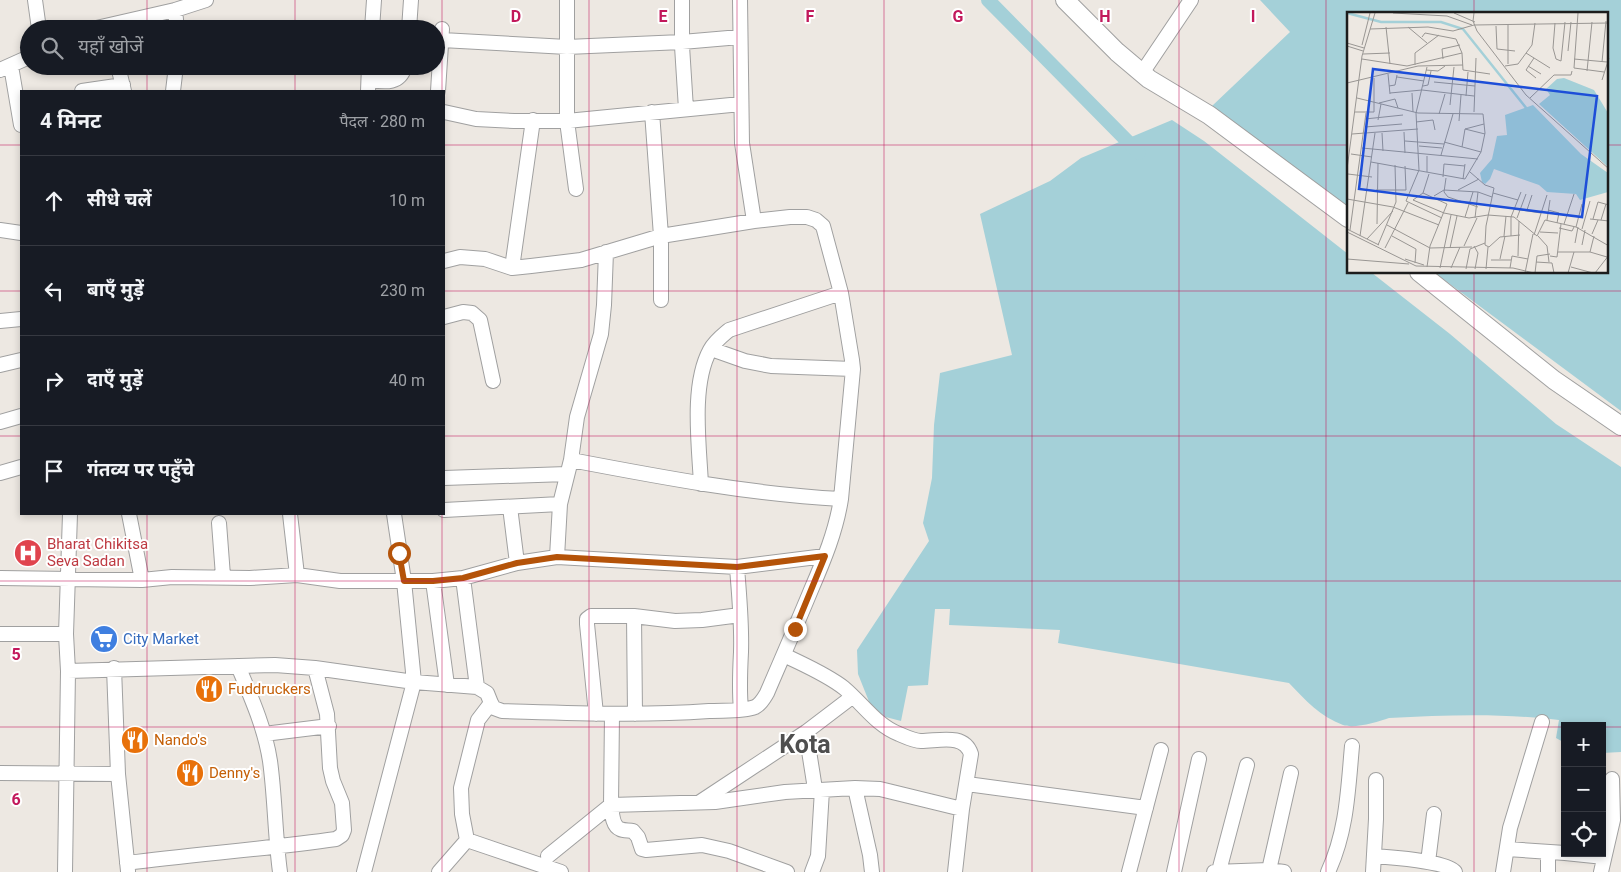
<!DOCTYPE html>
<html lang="hi">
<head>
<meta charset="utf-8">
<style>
	body { margin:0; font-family:Roboto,"Noto Sans Devanagari",sans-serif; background:#242831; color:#f1f3f6 }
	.controls { position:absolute; right:15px; bottom:15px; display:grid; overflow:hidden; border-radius:0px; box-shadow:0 2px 8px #0003 }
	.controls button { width:45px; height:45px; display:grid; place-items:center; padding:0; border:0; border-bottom:1px solid #363941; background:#171b24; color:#f1f3f6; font:25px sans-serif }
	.stop { position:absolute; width:15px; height:15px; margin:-11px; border:4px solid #b45309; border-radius:50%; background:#fff }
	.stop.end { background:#b45309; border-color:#fff; box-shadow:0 1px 5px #0008 }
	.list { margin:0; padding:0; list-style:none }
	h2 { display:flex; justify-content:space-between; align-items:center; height:65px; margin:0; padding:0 20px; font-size:21px }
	h2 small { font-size:16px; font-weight:400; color:#9ea1a6 }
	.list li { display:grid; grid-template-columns:32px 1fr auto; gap:15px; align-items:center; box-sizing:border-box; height:90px; padding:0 20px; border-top:1px solid #363941 }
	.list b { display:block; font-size:19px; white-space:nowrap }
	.list em { font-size:16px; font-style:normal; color:#9ea1a6 }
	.icon { flex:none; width:28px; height:28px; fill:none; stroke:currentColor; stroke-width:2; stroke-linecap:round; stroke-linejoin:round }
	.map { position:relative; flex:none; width:1621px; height:872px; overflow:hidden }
	.search { position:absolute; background:#171b24; box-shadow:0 2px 8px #0003; left:20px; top:20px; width:425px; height:55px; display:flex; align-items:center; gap:12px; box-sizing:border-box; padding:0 18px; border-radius:28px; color:#9ea1a6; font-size:19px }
	.panel { position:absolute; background:#171b24; box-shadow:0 2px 8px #0003; left:20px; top:90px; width:425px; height:425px; border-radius:0px }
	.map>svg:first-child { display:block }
	.water { fill:#a4d0d8 }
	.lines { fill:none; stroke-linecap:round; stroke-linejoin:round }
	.canal { stroke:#a4d0d8; stroke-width:14 }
	.minor-casing { stroke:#a0a0a0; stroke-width:16 }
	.tertiary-casing { stroke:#a0a0a0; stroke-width:20 }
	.minor { stroke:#fff; stroke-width:14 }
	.tertiary { stroke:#fff; stroke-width:18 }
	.route { stroke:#b45309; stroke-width:6 }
	.grid { fill:none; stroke:#c2185b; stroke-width:1; stroke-opacity:0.55 }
	.labels { text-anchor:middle; stroke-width:4; stroke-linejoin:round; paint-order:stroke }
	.health-label { font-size:15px; fill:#be3a42; stroke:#fff; text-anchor:start }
	.shop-label { font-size:15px; fill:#366cbe; stroke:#fff; text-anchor:start }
	.food-label { font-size:15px; fill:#c56008; stroke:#fff; text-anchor:start }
	.town-label { font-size:25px; font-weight:bold; fill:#4f4f4f; stroke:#fff }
	.inset-river { fill:none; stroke:#a4d0d8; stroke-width:2.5 }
	.inset-road { fill:none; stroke:#999693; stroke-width:1 }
	.view { fill:#1d4ed8; fill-opacity:0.15; stroke:#1d4ed8; stroke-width:2.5 }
	.inset-edge { fill:none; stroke:#1c1c1c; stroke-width:2.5 }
	.grid-label { font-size:16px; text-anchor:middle; font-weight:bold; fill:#c2185b; stroke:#fff; stroke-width:4; stroke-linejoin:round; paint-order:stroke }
</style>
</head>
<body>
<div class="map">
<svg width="1621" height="872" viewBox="0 0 1621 872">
	<rect width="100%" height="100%" fill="#ede8e2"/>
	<path class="water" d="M1260,0H1621V411L1435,273L1607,272V14H1348V208L1212,106L1290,32Z
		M1172,120L1204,141L1348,254V272L1372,273L1450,334L1556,424L1621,467V752L1602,753V726H1565V743L1556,738L1559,720C1502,713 1446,715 1389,718C1378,722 1354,729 1343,725C1321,717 1305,700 1289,683L1058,643L1060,630L949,625L950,609H935L928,685L908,686L901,721L874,714L858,674L857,650L929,541L923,523L932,478L934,425L940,373L1012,355L980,214L1050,181L1081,158Z"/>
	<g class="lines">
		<path class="canal" d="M988,0L1139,153"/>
		<defs>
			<path id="minor" d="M35,0L39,29
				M567,0V121L576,189
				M682,0V46L686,109
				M740,0L742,143L754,221
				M175,10L177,29
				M92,29L175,10L206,0
				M372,29L374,0
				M409,29L411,0
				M442,40L567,47L682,42L740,37
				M11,66L21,125
				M118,66L124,91
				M0,70L29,57
				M1142,73L1191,0
				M369,80C384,82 400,85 405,66
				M82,91L123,85
				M173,91L176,66
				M368,91L369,66
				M438,91L442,29
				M444,112L476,119L514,121H567L741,104
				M652,112L661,236V300
				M0,230L21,233
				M512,268L533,120
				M444,317L463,312L472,313L480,320L493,381
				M0,321L21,319
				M711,349L745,361L771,366L853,369
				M0,365L21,360
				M0,422L21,416
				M571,460C660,477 749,494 841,499
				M0,473L21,467
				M444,478L567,474
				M701,484C699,444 691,385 710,350C715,341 722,336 729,330L841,293
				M510,507L517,563
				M444,510L560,504
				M129,514L142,580
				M290,514L297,575
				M219,523L223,576
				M557,557L560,504L571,460L577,417L601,334L604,305L606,252
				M737,567C739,595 742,623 741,652C740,671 739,690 741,709
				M0,578L142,580L172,577L250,578L297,575L340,581H433L463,578L517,563L557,557L737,567L825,556
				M463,578L477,687
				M433,581L447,685
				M634,616L635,714
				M0,634H66
				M784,655C804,665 826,674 844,688C863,704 876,725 899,734C906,737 914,741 921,741C939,741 964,733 971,754L962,809L955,872
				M238,666C251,697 265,728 270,761C275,797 275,835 280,872
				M114,668L118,774L128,871
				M68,671L275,665L315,668L414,682L477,687L487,693L491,703L494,708L502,711C571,713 640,716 709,711C723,710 742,712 755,707C761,704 764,698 767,693C782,658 797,624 811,590C824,560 836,531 841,499L853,369L852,360L841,293L823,226L816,220L807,217H790L754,221L661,236L581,260L531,266L512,268L485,259L460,257L444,261
				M596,714L587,624V619L591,616H634L675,621L702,620L740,615
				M612,714L611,805C612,812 612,826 620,829C624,831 629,830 633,831L638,837L642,849L646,850L702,845L729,851L787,872
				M806,732L815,789
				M264,734L329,726
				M0,773L118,774
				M967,784L1146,808
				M855,788L870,855L872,872
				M700,802L806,732L852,697
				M467,840L462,814L461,788L478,720L491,703
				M1507,849L1565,853
				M1565,853L1604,857
				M548,856L611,805L715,802L785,792L855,788L880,789L962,809
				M1374,856C1389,857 1447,861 1455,872
				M1428,862L1434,814
				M127,863C197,854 266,849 336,839L342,835L344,830L342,803L333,781L330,768L327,714L315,668
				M1269,870L1291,773
				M1219,871L1247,765
				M65,872L68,671L66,634L70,514
				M364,872L414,682L404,581L394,514
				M439,872L467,840L561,872
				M812,872L818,856L822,790
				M1129,872L1161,750
				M1174,872L1199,759
				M1214,872L1269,870L1284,872
				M1328,872C1347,831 1348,790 1352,746
				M1373,872L1376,819V780
				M1503,872L1510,828L1542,722
				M1548,872V852
				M1601,872L1613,820L1612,779"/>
			<path id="tertiary" d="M1065,0L1117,52L1149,79L1209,115L1348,218
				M1419,272L1554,380L1621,426"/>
		</defs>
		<use href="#minor" class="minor-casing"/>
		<use href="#tertiary" class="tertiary-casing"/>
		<use href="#minor" class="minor"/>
		<use href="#tertiary" class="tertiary"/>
	</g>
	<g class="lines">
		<path class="route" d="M399,553L404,581H433L463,578L517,563L557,557L737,567L825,556L795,629"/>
	</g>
	<path class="grid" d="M147,0V29M295,0V29M442,0V91M589,0V872M737,0V872M884,0V872M1032,0V872M1179,0V872M1326,0V872M1474,0V14M147,66V91M295,66V91M0,145H21M444,145H1348M1607,145H1621M1474,272V872M0,291H21M444,291H1621M0,436H21M444,436H1621M147,514V872M295,514V872M442,514V872M0,581H1621M0,727H1565M1602,727H1621"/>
	<defs>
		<symbol id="hospital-disc" viewBox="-11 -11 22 22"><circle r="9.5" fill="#e0444e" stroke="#fff"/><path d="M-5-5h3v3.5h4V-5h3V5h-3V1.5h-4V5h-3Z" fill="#fff"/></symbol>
		<symbol id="supermarket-disc" viewBox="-11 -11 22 22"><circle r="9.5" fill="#3f7fe0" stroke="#fff"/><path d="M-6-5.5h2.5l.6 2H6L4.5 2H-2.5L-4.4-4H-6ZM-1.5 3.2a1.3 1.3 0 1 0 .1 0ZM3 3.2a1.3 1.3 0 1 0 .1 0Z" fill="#fff"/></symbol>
		<symbol id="restaurant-disc" viewBox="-11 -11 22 22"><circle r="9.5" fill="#e8710a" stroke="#fff"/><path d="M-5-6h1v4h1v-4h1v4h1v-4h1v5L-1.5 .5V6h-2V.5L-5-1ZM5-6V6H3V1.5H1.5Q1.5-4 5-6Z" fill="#fff"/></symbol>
	</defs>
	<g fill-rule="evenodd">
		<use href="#hospital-disc" x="12" y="537" width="32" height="32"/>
		<use href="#supermarket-disc" x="88" y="623" width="32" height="32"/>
		<use href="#restaurant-disc" x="193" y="673" width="32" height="32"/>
		<use href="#restaurant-disc" x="119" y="724" width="32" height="32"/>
		<use href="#restaurant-disc" x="174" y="757" width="32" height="32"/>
	</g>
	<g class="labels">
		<g class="health-label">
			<text x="47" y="549">Bharat Chikitsa<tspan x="47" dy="17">Seva Sadan</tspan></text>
		</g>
		<g class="shop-label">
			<text x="123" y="644">City Market</text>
		</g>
		<g class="food-label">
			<text x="228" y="694">Fuddruckers</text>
			<text x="154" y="745">Nando's</text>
			<text x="209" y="778">Denny's</text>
		</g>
		<g class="town-label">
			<text x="805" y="753">Kota</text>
		</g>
	</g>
	<g transform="translate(1347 12)">
		<rect width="261" height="261" fill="#ede8e2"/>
		<path d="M217,66L247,78L261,101V155L192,92L203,83L199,77L210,67ZM186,93L234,142L261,161V180L233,188L229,182L200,180L192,173L147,157L143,167L138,172L135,170L133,161L145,147L150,124L160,123L158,103Z" fill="#a4d0d8"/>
		<path class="inset-river" d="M0,1L34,10H94L116,17L180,97"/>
		<path class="inset-road" d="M46,1L100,4L125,13M107,1L128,10M127,1L126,9L130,19L179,83L262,157M231,1L227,56L257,60M208,11L206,36L209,47L214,49L218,10M161,12V52M149,14L150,37L168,39M39,15L43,52M61,15L80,31M23,17L81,15L106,19L127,13L262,11M75,25L78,21L109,27L115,41L116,58L143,62M0,31L17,36M15,33L23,1M0,34L16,39M221,39L224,10M179,41L203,56M16,42L43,41M187,46L179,58L189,66M15,47L60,54L115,41M96,47L95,37L113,33M227,47L260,50M255,50L259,9M68,53V41L92,23M158,54L171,52L185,33L188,11M181,54L194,62M80,55L69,101L72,158L59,189L95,206M79,58L91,59L98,54M240,59L245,10M41,62L43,82M50,65L77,69M255,68L262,46M87,70L128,74M0,71L71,54L116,53M42,74L48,73L50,63M76,74L81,73L84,59M43,81L75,78L127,84M65,81L66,100M119,84L121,60M10,86L71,101L136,102L138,121L134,140L118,167L24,150M183,86L207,63H224L225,59M32,91L48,87L51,96M103,93L107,55M8,100H27V66M127,100L129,46M92,102L98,82M18,107L56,103M31,108L34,92M112,109L114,83M69,110L86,108L88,118M18,115L55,112M118,117L138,122M57,120L58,141M35,121L36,139M5,122L71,117M58,129L97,132M97,130L134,140M72,134L95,136M115,135L118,117L137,112M15,136L131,147M4,142L25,145M94,143L106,102M80,144V160M0,157L15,44L28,1M123,160L138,173L147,176L139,214L138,233L142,235L153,225L173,223M1,162L25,165M96,165L97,152L118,154M99,166L97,180L101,185L131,195M116,167L118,152M29,178H59L58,154M111,178L132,167M76,181L82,162M146,181L171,188M87,184L97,178L131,180L145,185M0,187L46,195L92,213M66,188L97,201L122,206L141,203L167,205L190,224L198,208L229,215L262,234M66,188L76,181L100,192L83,234L80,255M167,197L194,201M180,198L185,183M201,198L212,201L210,211M118,205L126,180M128,206L131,180M170,206L179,182M243,207L262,209M246,207L251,190L262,193M200,208L203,188M254,208L259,192M30,212L31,151M217,212L227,182M40,213L83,236L125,235M229,215L235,192M212,216L225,219L227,215M0,217L32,233M235,217L243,189M3,218L19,101M0,220L69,254L166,256L187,261M193,220L211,221M245,222L251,208M187,223L200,183M13,224L28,121M45,224L69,237L68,251M157,224L159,204M164,224V205L174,180M191,224L200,234L202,250M20,227L46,199M228,231L231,215M31,233L49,190L48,153M235,233L238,218M117,234L130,206M127,234L131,241L128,257M38,236L61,191M103,236L110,204M211,240H243L260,245M243,240L247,224M171,244L172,209M203,244L210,245L214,212M0,247L62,252M58,247L77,253M153,247L158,224M144,248H164M189,250L205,251L207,261M224,255L246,261M93,256L104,203M104,256L113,235M163,256L165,244L181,247M119,257L123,237L138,231M139,257L141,235M178,261L186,222M188,261L190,244L203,242M221,261L227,240M248,261L262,243"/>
		<path class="view" d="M26,57L250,84L235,205L12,177Z"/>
		<rect width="261" height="261" class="inset-edge"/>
	</g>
	<g class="grid-label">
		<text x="516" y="22">D</text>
		<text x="663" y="22">E</text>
		<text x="810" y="22">F</text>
		<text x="958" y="22">G</text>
		<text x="1105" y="22">H</text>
		<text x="1253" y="22">I</text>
		<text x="16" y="660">5</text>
		<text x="16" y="805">6</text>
	</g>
</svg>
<div class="controls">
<button>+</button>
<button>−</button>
<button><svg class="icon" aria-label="locate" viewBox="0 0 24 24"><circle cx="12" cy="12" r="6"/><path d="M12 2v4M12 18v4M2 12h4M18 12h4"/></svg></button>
</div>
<div class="stop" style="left:399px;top:553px"></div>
<div class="stop end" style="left:795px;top:629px"></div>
<div class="search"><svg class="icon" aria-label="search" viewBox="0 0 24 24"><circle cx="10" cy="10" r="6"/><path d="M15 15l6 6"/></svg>यहाँ खोजें</div>
<section class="panel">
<h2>4 मिनट<small>पैदल · 280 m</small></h2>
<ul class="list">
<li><svg class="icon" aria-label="ahead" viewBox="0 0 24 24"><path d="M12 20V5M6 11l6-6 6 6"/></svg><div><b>सीधे चलें</b></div><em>10 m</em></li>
<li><svg class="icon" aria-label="left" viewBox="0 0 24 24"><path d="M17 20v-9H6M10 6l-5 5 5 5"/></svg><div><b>बाएँ मुड़ें</b></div><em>230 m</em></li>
<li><svg class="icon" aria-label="right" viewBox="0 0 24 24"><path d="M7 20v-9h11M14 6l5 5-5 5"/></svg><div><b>दाएँ मुड़ें</b></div><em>40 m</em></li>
<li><svg class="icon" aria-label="arrive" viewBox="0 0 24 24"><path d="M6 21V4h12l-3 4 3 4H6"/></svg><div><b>गंतव्य पर पहुँचे</b></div></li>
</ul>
</section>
</div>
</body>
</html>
